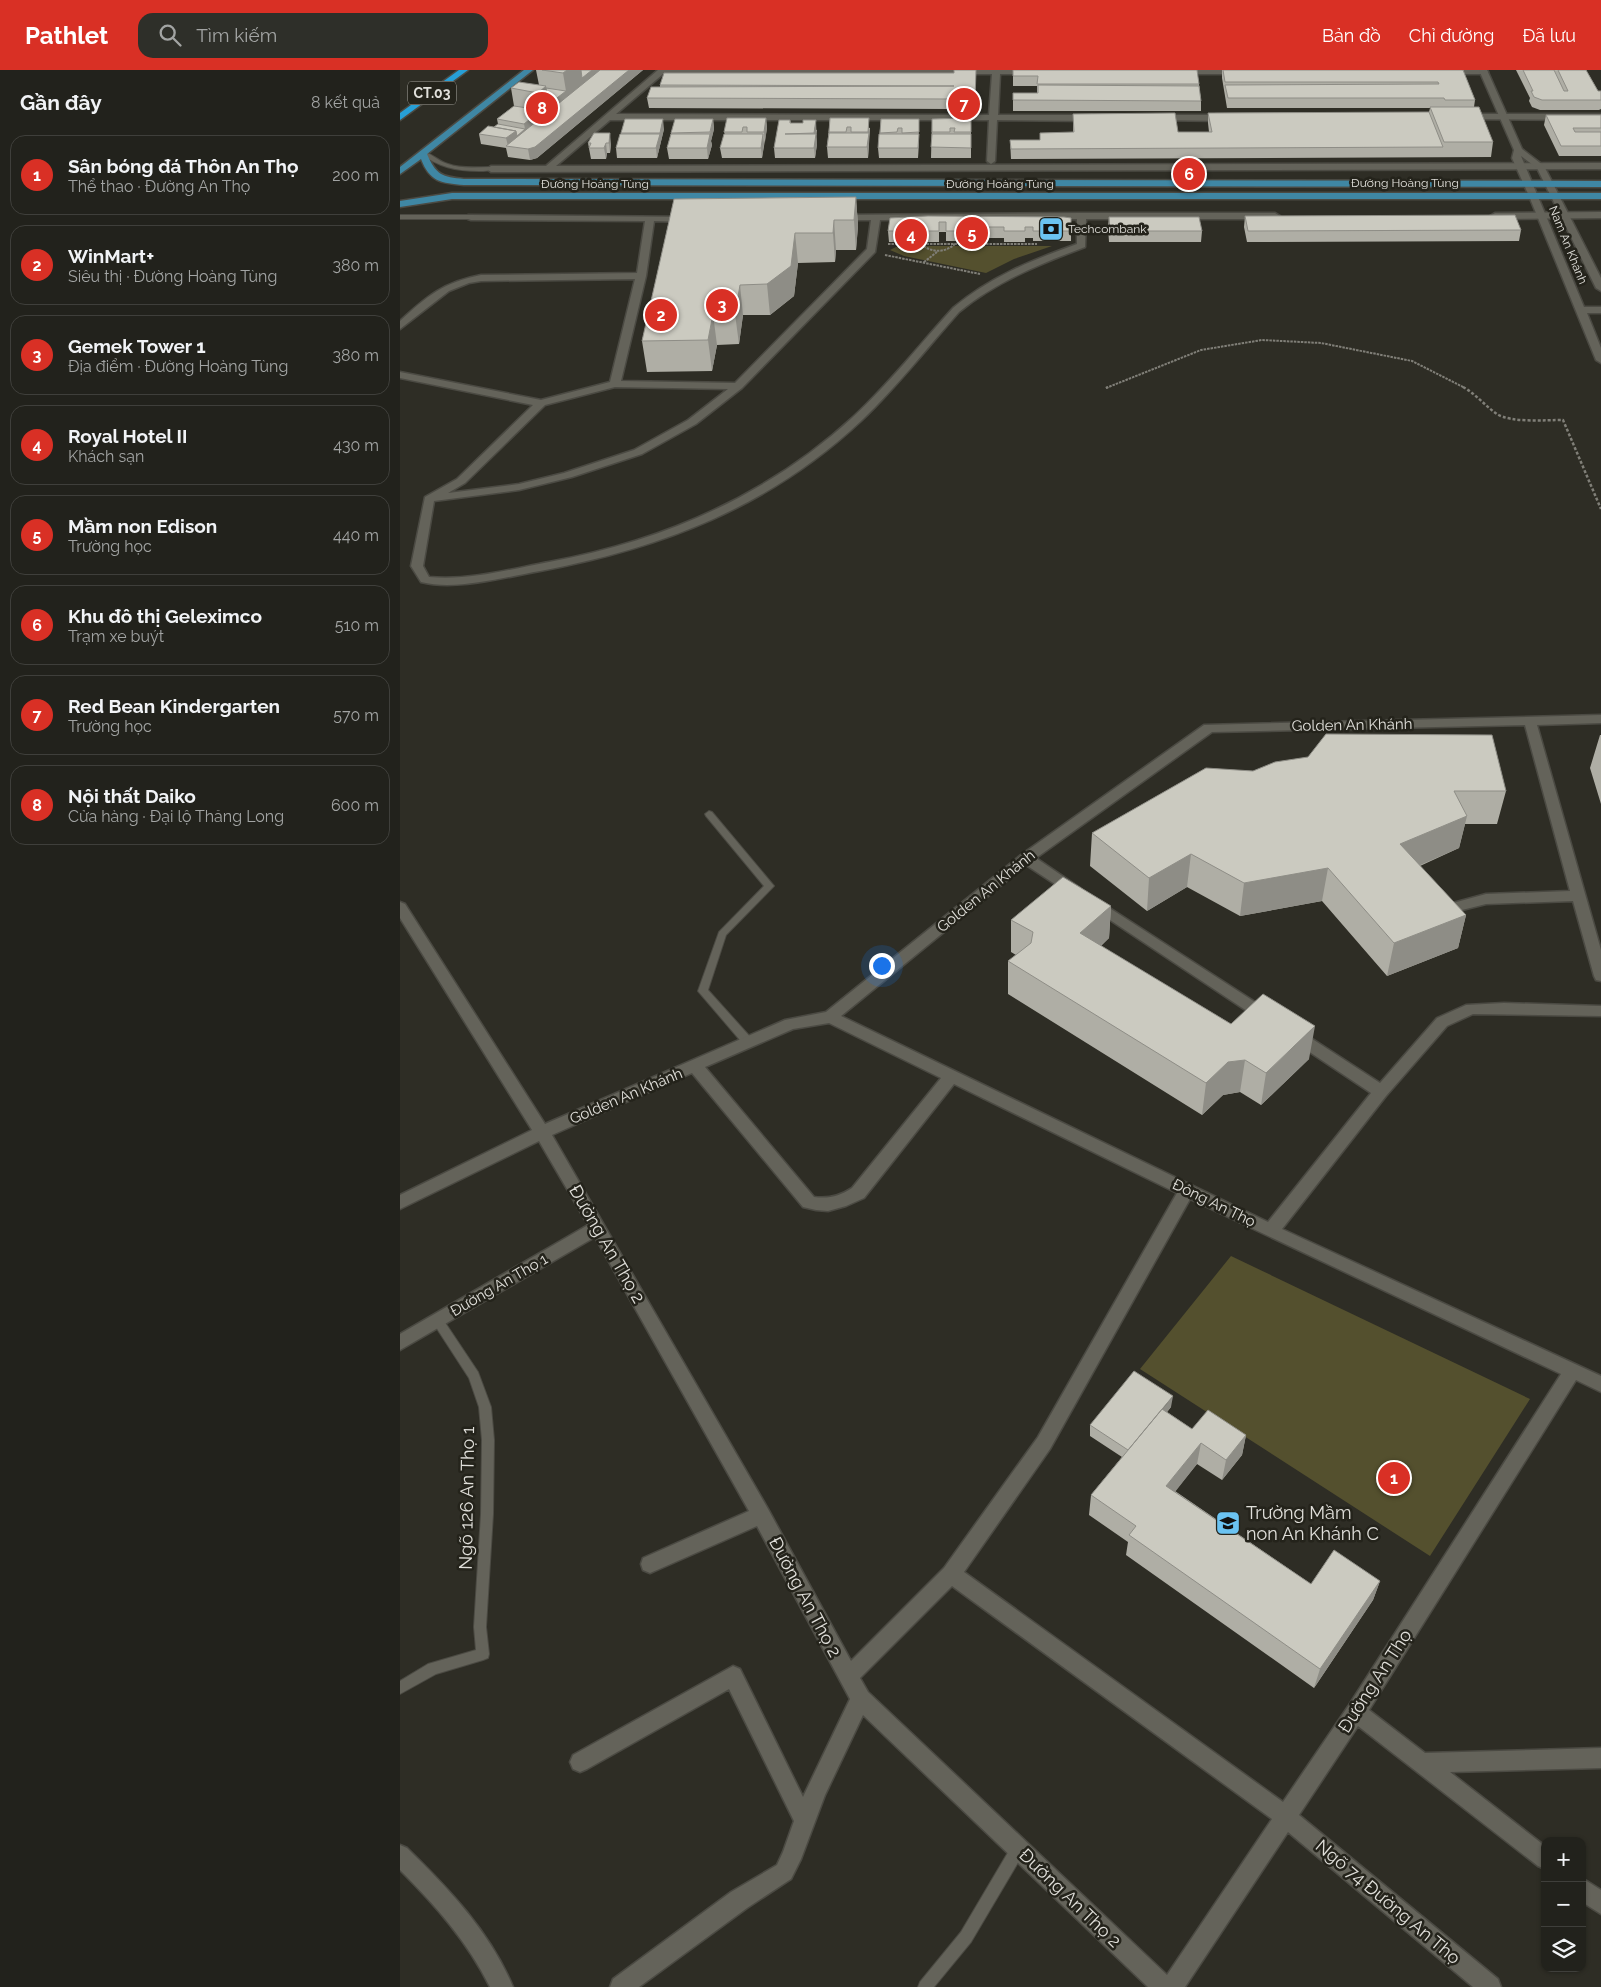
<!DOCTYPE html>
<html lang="vi">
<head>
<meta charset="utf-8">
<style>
	body { margin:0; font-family:Raleway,sans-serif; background:#2e2f29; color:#f1f3f6 }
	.controls { position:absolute; right:15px; bottom:15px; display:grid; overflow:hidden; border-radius:10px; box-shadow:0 1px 4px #0004 }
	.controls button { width:45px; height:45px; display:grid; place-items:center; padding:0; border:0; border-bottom:1px solid #3f3f3b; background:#22221c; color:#f1f3f6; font:25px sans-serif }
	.you { position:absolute; left:481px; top:895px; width:18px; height:18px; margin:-12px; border:4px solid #fff; border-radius:50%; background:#1a73e8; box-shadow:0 0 0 8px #1a73e833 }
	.badge { display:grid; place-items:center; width:32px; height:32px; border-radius:50%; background:#d93025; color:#fff; font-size:16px; font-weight:700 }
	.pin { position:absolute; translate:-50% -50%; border:2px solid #fff; box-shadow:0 1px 5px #0006 }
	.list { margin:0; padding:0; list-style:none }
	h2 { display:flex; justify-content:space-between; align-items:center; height:65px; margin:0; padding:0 20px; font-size:21px }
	h2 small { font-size:16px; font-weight:400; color:#a2a4a3 }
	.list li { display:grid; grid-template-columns:32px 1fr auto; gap:15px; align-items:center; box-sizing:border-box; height:80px; margin:0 10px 10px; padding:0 10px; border:1px solid #3f3f3b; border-radius:15px }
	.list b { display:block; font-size:19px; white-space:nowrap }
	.list p { margin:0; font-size:16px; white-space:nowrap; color:#a2a4a3 }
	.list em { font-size:16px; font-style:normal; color:#a2a4a3 }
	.icon { flex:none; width:28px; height:28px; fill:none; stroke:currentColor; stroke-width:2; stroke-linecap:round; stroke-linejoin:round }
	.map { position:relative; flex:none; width:1201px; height:1917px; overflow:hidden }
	header { display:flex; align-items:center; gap:30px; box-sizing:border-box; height:70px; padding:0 25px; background:#d93025; color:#fff }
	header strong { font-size:24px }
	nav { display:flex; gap:28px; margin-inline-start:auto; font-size:18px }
	.search { width:350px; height:45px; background:#2e2f29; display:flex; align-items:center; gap:12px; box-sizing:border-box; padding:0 18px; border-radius:15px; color:#a2a4a3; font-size:19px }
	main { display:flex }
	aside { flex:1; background:#22221c }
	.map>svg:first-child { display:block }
	.green { fill:#54502e }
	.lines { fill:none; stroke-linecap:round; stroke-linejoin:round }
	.service-casing { stroke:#4b4a43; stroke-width:2 }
	.minor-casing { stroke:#4b4a43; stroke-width:3 }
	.tertiary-casing { stroke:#4b4a43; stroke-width:3 }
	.primary-casing { stroke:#4b4a43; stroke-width:3 }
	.motorway-casing { stroke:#4b4a43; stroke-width:3 }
	.path-far1 { stroke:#807f78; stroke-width:2; stroke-dasharray:2.5 1; stroke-linecap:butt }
	.path { stroke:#807f78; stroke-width:2.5; stroke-dasharray:3 2; stroke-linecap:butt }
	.service { fill:#64635a; fill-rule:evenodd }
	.minor { fill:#64635a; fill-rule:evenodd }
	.tertiary { fill:#64635a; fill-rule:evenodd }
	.primary { fill:#3f87a4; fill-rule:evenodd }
	.motorway { fill:#279fd6; fill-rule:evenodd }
	.wall { fill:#afaea5 }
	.shaded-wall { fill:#8e8d86 }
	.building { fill:#cbcac0; stroke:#8e8d86 }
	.labels { text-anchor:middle; stroke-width:5; stroke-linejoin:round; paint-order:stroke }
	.far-street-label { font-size:12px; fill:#e0dfda; stroke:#24231b }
	.far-poi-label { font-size:12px; fill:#e0dfda; stroke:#24231b; text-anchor:start }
	.shield { fill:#24231b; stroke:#a8a7a1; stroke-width:1 }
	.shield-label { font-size:14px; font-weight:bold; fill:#e0dfda }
	.street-label { font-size:15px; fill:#e0dfda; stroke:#24231b }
	.near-street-label { font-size:18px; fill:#e0dfda; stroke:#24231b }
	.near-poi-label { font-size:18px; fill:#e0dfda; stroke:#24231b; text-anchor:start }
</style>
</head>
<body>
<header>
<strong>Pathlet</strong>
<div class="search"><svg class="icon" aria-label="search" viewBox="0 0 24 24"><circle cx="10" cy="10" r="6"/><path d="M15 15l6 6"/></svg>Tìm kiếm</div>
<nav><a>Bản đồ</a><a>Chỉ đường</a><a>Đã lưu</a></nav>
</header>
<main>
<aside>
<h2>Gần đây<small>8 kết quả</small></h2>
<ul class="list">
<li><span class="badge">1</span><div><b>Sân bóng đá Thôn An Thọ</b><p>Thể thao · Đường An Thọ</p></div><em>200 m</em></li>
<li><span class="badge">2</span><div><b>WinMart+</b><p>Siêu thị · Đường Hoàng Tùng</p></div><em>380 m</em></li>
<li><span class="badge">3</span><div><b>Gemek Tower 1</b><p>Địa điểm · Đường Hoàng Tùng</p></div><em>380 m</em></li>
<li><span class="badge">4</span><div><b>Royal Hotel II</b><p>Khách sạn</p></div><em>430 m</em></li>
<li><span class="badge">5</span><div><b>Mầm non Edison</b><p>Trường học</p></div><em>440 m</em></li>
<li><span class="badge">6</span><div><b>Khu đô thị Geleximco</b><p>Trạm xe buýt</p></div><em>510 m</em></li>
<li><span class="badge">7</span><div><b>Red Bean Kindergarten</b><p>Trường học</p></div><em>570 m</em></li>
<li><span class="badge">8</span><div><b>Nội thất Daiko</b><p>Cửa hàng · Đại lộ Thăng Long</p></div><em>600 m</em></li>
</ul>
</aside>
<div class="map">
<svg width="1201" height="1917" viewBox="0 0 1201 1917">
	<rect width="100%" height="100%" fill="#2e2d25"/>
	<path class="green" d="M498,176H652L614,189L586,203L504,186L490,180Z
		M831,1186L1130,1329L1030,1486L740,1299Z"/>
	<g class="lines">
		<defs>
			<path id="service" d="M20,81C29,81 39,92 48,94C61,99 77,97 91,97L94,99C89,101 84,101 79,101C56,101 38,97 20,83Z
				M0,145H71L74,147L71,149H0Z
				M309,741L312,742L374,816L326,865L308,920L353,970L354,973L349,977L345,976L298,921L319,862L364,816L306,746L305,744Z
				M38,1246L42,1248L78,1302L91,1337L94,1370L93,1444L86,1557L89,1584L88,1588L83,1590L36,1604L0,1624V1611L28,1594L76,1580L74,1557L81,1444L82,1370L79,1337L69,1308L32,1251L34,1248Z
				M618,1772L623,1774L625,1779L623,1784L571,1872L534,1917H518L520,1912L561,1862L613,1774Z"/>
			<path id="minor" d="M258,0H635L637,2L633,4H600L598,45H692L696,48L692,51L597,50L595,91L591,94L587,91L589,50H210L156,96L1201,93V99L91,102L87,99L91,96H146ZM263,4H592L589,45L216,44Z
				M776,0H845L847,2L843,4H778L774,2Z
				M1041,0H1086L1088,2L1084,4H1043L1039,2Z
				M1063,44H1201V50L1060,49V45Z
				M755,45H827L831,48L827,51L752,50L751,48Z
				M1201,142V148L1095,149L1090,146L1095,143Z
				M681,143H875L880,146L875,149H686L685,177C640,194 597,211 559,242C527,278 496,318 461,351C369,437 262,478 140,501C105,507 56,521 21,512L11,496L25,427L57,409L133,335L0,308V302L141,330L210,312L235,209L81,211L69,213L49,221L0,259V251C27,226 44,212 81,205L237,203L245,151L71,150L68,149V145L293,147L295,149L290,152L254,151L246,206L221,311L335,313L467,179L471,150H438L435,149V145ZM677,149V174C632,190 590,207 553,238C520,274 489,314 453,347C367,426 263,471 149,492C111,499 69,511 29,507L23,496L34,431L119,420L172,407L242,384L296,354L342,318L475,182L480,150ZM215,317L328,319L288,350L234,380L164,403L119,414L48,423L65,413L145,335Z
				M1201,645V653L1137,655L1201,880V911L1196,910L1194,906L1173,831L1086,834L1058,841L1053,839L1051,836L1053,833L1086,824L1170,821L1125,655L812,662L636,788L680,818L682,821L680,824H670L626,795L441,946L868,1152L971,1023L890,969L887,965L890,961L895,959L900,961L980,1013L1037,948L1066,935L1104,933L1201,936V946L1073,944L1047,956L986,1026L882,1159L1201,1306V1322L1176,1310L969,1640L1025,1683L1201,1678V1698L1050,1702L1145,1776V1799L1138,1796L958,1656L899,1745L1098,1909L1101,1917H1073L888,1762L785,1917H748L463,1645L425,1725L401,1789L391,1809L347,1838L239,1917H210L213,1909L331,1822L377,1795L383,1782L394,1751L329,1619L187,1699L180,1702L173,1699L170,1692L173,1685L333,1596L340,1599L403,1727L450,1629L357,1456L257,1500L250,1503L243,1500L241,1494L243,1488L349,1441L195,1167L0,1280V1264L188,1155L139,1071L0,1139V1125L132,1060L0,848V832L5,834L145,1054L385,950L426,942L621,785L804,655ZM429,953L541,1008L452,1118C440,1126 429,1129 414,1127L305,997L393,959ZM292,1003L403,1137L416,1140L428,1141L446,1136L464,1128L554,1014L777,1123L638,1367L544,1498L451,1591L368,1439L152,1065ZM790,1129L1161,1304L949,1635L883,1732L564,1502L650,1379ZM552,1516L872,1749L767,1905L468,1622L460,1608Z
				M694,828L872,943L874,947L872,951L867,953L862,951L689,836L687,833L689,830Z
				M0,1775L7,1778C49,1819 90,1862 113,1917H90C68,1872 35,1835 0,1800Z
				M1182,1808L1201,1820V1844L1182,1832Z"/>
			<path id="tertiary" d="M1079,0H1087L1122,79L1144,96L1201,208V221L1196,218L1137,98L1121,86L1184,237H1201V243H1187L1201,278V293L1196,290L1129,126L1112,88L1114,80Z"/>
			<path id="primary" d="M124,0H133L27,84C36,105 42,107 64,109L1201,111V117L64,115C41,113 30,112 21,89L0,104V97Z
				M52,123H1201V129H52L0,137V131Z"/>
			<path id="motorway" d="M59,0H68L0,50V43Z"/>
		</defs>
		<use href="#service" class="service-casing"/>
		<use href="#minor" class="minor-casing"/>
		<use href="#tertiary" class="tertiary-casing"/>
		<use href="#primary" class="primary-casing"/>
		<use href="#motorway" class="motorway-casing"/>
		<path class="path-far1" d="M488,174H637
			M521,174C531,183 545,183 555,174
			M485,185L580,204
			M524,192L537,182
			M706,318L801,280L862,270L921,273L1012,291L1065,318"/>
		<path class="path" d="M1063,317C1076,324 1085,336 1097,344C1111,353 1146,350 1163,350L1201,439
			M706,318L708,317"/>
		<use href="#service" class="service"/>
		<use href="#minor" class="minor"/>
		<use href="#tertiary" class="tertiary"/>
		<use href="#primary" class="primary"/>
		<use href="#motorway" class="motorway"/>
	</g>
	<path class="wall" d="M136,0H243L137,88L130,90L108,87L106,78L81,74L79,64L94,57L98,54L97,49L114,36L111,18L139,15Z
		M576,0L575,41H553V39L249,38L247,28L260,17V15L554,3Z
		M613,0L799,14L801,31V41H613V23H637V16H613Z
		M822,0H1063L1075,30L1074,37L1093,72L1091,87L611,89L610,70H640L673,62V44L778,62H809L808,53V43L1029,42L1030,38H827L822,8Z
		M1116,0H1186L1198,21H1201V39L1199,40H1140L1132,37L1129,31L1130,28Z
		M1146,45H1201V86H1159L1144,55Z
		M366,48L367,58L362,88H322L320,78L325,64L324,62Z
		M430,48L470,58L469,74L468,88H428L427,77Z
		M571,48V88H531L532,49Z
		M313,49L314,59L311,71L312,75L308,89H269L267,78L271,63Z
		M481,49H519L518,88H479L478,78Z
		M390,50L391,53L417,60L416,66L417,74L415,88H375L374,78Z
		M264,59L257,88H217L216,78L221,64V63Z
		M194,63L211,74L210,83H207L206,89H191L188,73Z
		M456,127L458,156L456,180H436L435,192L398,193L394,226L370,245H343L339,274L317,275L312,301L247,302L242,271L274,129Z
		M528,146L671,161V171H633V168H625V172H604V168H588V171H546V162H539V172H489L488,161Z
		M845,146L1121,160L1119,171L847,172L844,157Z
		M709,147L802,161L801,172H709L708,157Z
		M1200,665H1201V734L1190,698Z
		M806,698L1106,721L1097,754H1065L1059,778L1020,796L1066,845L1058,878L987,906L922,831L840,846L787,817L747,841L690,796L692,763Z
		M711,836L709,868L701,876L831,954L909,989L861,1035L840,1022L823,1025L802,1045L608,924V891L616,885L611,882V850Z
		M771,1337L767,1342L792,1359L846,1365L842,1385L822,1410L797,1394L775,1421L911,1514L980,1511L973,1530L914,1618L726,1485L728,1472L689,1445L691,1425L722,1387L690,1366V1355Z"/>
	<path class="shaded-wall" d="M167,0H181L184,18L143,51L138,23L146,16L149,34L166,21L163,3Z
		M192,0H206L184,18L182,8Z
		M229,0H243L137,88L130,90L128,79Z
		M141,40L143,51L108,76L106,68L116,61L125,59L124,54Z
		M366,48L367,58L365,72L364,62Z
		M469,48V74L468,88L467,77Z
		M263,49L264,59L257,88L256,78Z
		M313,49L314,59L311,71L312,75L308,89L307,78Z
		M519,49V74L518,88V78Z
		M416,50L417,74L415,88L414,78L415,70L414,63Z
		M210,63L211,74L210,83L209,73Z
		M363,64L364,74L362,88L361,78Z
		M206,73L207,83L206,89L204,78Z
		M456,127L458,156L456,180L454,150Z
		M434,150L436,180L435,192L433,163Z
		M395,163L398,193L394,226L370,245L367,214Z
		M340,215L343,245L339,274L335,244Z
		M313,244L317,275L312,301L308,270Z
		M1067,746L1059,778L993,807L1000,774Z
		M791,784L787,817L747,841L749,808Z
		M928,798L922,831L840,846L844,813Z
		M711,836L709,868L678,896L680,863Z
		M1066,845L1058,878L987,906L994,873Z
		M915,956L909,989L861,1035L866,1003Z
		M845,990L840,1022L823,1025L802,1045L806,1013L828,992Z
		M773,1326L771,1337L728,1392L729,1381Z
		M846,1365L842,1385L822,1410L826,1390Z
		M801,1373L797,1394L764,1436L766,1416Z
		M980,1511L973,1530L914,1618L920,1599Z"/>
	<path class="building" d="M142,0H167L163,3Z
		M181,0H192L182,8Z
		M200,0H229L135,77L128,79L106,76Z
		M554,0H576L575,31H553V29L247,28L251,17L554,16L260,15L264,3H554Z
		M613,0H797L799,14H637L638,6H613Z
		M823,0H1063L1075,30H1045L1044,28H828L825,15L1039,14L1038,12H825Z
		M1123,0H1154L1164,21H1168L1158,0H1186L1198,21H1201V30H1142L1134,27L1131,21H1133Z
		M119,12L146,16L138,23L111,18Z
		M638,15L799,16L801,31L613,30V23H638Z
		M146,18L166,21L149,34Z
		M114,36L141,40L124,54L97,49Z
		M1030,37H1079L1093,72H1044Z
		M1029,42L1043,77L611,79L610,70H640V63L674,62L673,44L775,43L778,62H812L808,43Z
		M1146,45H1201V58H1173L1175,62H1201V76H1161Z
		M327,48H366L364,62H347V57H343L342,62H324Z
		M430,48H469L468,62H451V57H447L446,62H429Z
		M571,48V62H554L555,58H550V62H532V49Z
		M225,49H263L260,63H221Z
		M275,49H313L310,62L271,63Z
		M481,49H519V62L502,63V58H498L497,62L480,63Z
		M379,50H390V53H403V50H416L414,63L385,64H416L414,78H374Z
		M98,54L125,59L117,66L116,61L94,57Z
		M88,56L116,61L106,68L79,64Z
		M194,63H210L209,73H206L204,78H189L191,73H188Z
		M429,63H469L467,77H427Z
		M220,64H260L256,78H216Z
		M271,64H310L307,78H267Z
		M324,64H363L361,78H320Z
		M479,64H519L518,78H478Z
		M532,64H571V78L531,77Z
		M456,127L454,150H434L433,163H395L391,196L367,214L340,215L335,244H313L308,270L242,271L274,129Z
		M1115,145L1121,160L848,161L845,146Z
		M528,146L664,147L671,148V161H633V157H625V161H604V157H588V161H546V152H539V161H488L490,148Z
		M709,147H799L802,161H710Z
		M926,664L1092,665L1106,721H1054L1067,746L1000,774L1066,845L994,873L928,798L844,813L791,784L749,808L692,763L806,698L853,701L875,692L908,687Z
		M663,807L711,836L680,863L831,954L863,924L915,956L866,1003L845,990L828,992L806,1013L608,891L631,873L633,862L611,850Z
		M734,1301L773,1326L728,1380L690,1355Z
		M762,1339L792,1359L808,1340L846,1365L826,1390L801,1373L766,1416L911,1514L934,1480L980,1511L920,1599L729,1465L736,1456L691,1425Z"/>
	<defs>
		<symbol id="bank-square" viewBox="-11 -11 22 22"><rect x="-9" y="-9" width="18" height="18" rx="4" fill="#6bc3f2" stroke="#24231b"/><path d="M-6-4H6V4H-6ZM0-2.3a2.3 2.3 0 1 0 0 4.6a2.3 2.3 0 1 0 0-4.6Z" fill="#111"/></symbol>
		<symbol id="school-square" viewBox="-11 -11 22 22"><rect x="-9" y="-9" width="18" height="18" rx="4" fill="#6bc3f2" stroke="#24231b"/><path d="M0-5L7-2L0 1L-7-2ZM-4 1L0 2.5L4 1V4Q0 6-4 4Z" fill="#111"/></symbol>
	</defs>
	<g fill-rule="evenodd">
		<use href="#bank-square" x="637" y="145" width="28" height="28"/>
		<use href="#school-square" x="814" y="1439" width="28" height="28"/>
	</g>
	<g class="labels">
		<g class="far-street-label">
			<text x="1005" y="117">Đường Hoàng Tùng</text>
			<text x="195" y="118">Đường Hoàng Tùng</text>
			<text x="600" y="118">Đường Hoàng Tùng</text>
			<text transform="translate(1168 175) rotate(68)" y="4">Nam An Khánh</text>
		</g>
		<g class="far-poi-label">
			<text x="668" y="163">Techcombank</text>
		</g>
		<rect class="shield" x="8" y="11.5" width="48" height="23" rx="4"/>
		<g class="shield-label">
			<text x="32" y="28">CT.03</text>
		</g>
		<g class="street-label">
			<text transform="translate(952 655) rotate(-1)" y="5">Golden An Khánh</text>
			<text transform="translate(586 821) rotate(-39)" y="5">Golden An Khánh</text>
			<text transform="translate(226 1026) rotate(-23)" y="5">Golden An Khánh</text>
			<text transform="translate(814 1133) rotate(26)" y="5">Đông An Thọ</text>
			<text transform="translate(99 1215) rotate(-30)" y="5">Đường An Thọ 1</text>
		</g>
		<g class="near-street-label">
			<text transform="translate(207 1174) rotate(60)" y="6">Đường An Thọ 2</text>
			<text transform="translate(67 1428) rotate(-89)" y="6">Ngõ 126 An Thọ 1</text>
			<text transform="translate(405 1527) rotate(62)" y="6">Đường An Thọ 2</text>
			<text transform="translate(975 1611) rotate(-57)" y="6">Đường An Thọ</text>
			<text transform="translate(670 1828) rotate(44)" y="6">Đường An Thọ 2</text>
			<text transform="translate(988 1832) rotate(40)" y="6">Ngõ 74 Đường An Thọ</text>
		</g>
		<g class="near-poi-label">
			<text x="846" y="1449">Trường Mầm<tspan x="846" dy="21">non An Khánh C</tspan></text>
		</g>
	</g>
</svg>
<div class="controls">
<button>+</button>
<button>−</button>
<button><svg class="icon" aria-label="layers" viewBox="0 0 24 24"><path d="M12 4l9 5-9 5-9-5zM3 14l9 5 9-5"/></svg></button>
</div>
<div class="you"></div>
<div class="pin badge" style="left:994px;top:1408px">1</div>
<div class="pin badge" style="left:261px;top:245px">2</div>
<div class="pin badge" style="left:322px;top:235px">3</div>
<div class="pin badge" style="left:511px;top:165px">4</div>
<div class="pin badge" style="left:572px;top:163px">5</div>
<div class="pin badge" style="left:789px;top:104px">6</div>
<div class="pin badge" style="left:564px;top:34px">7</div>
<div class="pin badge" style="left:142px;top:38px">8</div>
</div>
</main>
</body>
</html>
